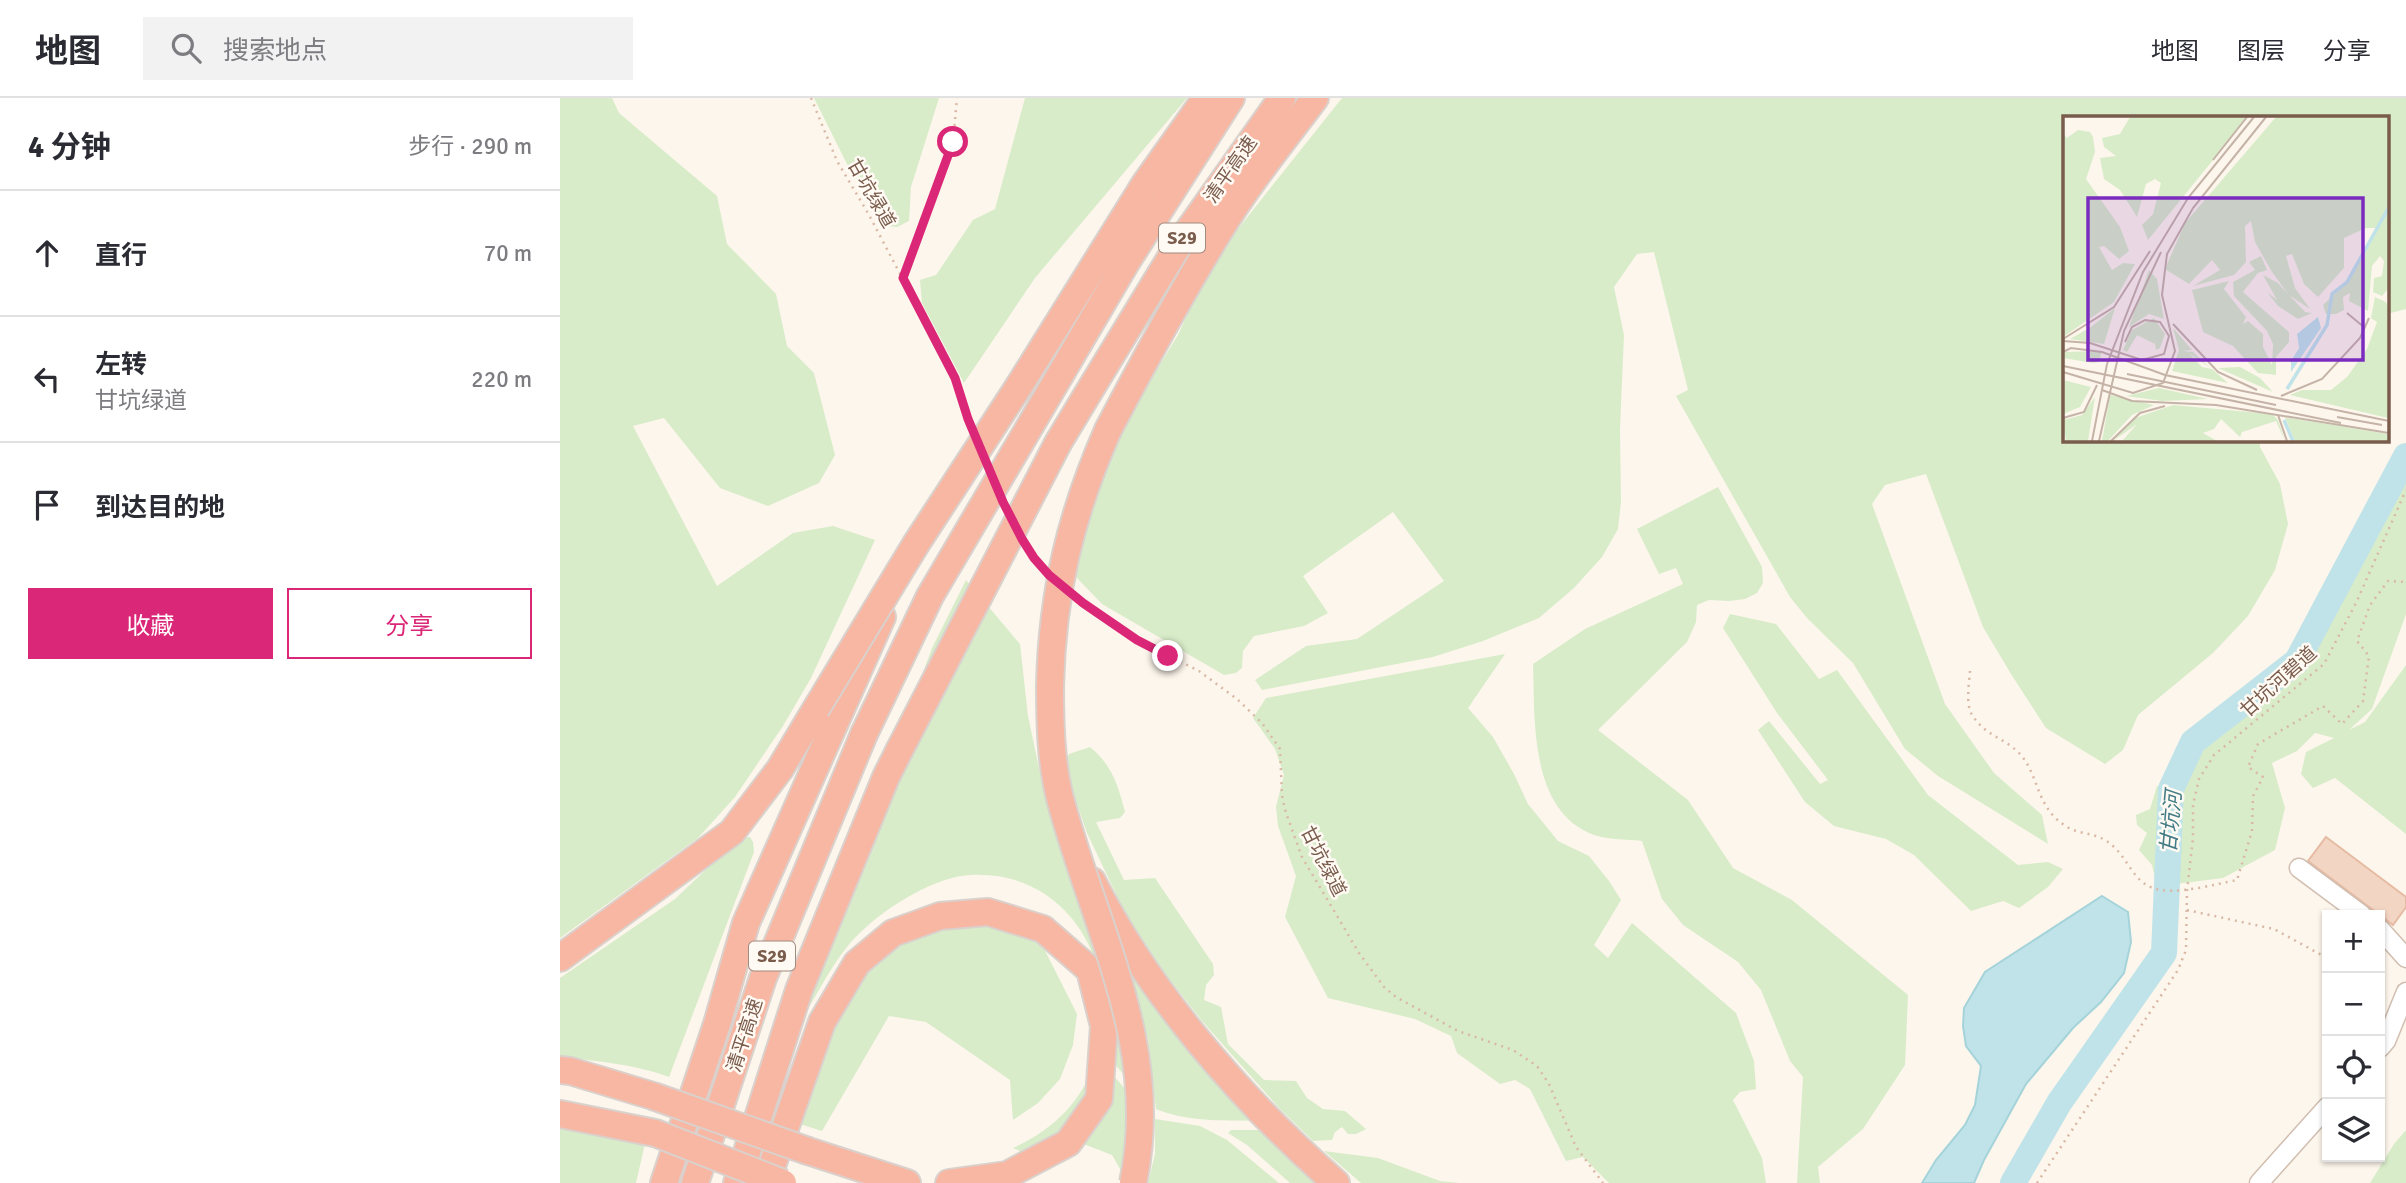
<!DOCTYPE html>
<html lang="zh">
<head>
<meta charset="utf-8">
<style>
	body { margin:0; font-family:Signika,"Noto Sans SC",sans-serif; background:#f2f2f3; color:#2b2b33 }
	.controls { position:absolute; right:21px; bottom:21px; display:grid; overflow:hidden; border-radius:0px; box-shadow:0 2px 5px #0004 }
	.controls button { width:63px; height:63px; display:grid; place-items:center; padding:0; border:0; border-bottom:2px solid #e1e1e2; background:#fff; color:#2b2b33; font:35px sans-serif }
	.stop { position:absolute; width:21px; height:21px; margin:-16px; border:5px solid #db2777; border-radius:50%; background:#fff }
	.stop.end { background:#db2777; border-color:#fff; box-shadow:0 2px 7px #0008 }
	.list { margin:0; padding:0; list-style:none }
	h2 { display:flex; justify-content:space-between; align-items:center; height:91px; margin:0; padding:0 28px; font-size:30px }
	h2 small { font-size:23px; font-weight:400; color:#7c7c81 }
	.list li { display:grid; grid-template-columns:46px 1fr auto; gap:21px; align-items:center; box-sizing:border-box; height:126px; padding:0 28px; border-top:2px solid #e1e1e2 }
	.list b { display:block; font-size:26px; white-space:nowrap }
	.list p { margin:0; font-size:23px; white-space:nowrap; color:#7c7c81 }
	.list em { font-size:23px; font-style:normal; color:#7c7c81 }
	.actions { display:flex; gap:14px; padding:21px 28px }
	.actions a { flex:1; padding:16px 0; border:2px solid #db2777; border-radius:0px; text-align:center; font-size:24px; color:#db2777 }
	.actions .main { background:#db2777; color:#fff }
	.icon { flex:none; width:38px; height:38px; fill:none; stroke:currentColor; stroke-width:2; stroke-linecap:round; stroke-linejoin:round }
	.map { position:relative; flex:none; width:1846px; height:1085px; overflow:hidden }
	header { display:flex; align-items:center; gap:42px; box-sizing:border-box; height:98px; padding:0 35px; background:#fff; border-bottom:2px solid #e1e1e2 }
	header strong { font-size:33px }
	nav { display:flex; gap:38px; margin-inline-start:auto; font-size:24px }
	.search { width:490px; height:63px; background:#f2f2f3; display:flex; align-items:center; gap:18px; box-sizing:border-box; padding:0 24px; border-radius:0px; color:#7c7c81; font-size:26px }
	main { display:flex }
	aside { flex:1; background:#fff }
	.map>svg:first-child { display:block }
	.green { fill:#d8ecc9 }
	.water { fill:#bfe3e8; stroke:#a5d3da; stroke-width:2 }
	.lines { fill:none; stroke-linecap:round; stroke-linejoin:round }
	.river { stroke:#bfe3e8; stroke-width:26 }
	.building { fill:#f3d5c3; stroke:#e6bba3; stroke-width:2 }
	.minor-casing { stroke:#d1beb0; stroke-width:21 }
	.highway-casing { stroke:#dad1cd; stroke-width:30 }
	.path { stroke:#d9b8a5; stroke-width:2.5; stroke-dasharray:2 5; stroke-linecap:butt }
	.minor { stroke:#fff; stroke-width:18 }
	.highway { stroke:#f7b7a3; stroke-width:26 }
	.highway-bridge-casing { stroke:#dad1cd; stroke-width:30; stroke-linecap:butt }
	.highway-bridge { stroke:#f7b7a3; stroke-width:26 }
	.route { stroke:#db2777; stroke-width:9 }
	.labels { text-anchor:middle; stroke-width:5; stroke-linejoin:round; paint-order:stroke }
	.shield { fill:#fffaf3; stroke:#a28b7f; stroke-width:2 }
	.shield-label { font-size:18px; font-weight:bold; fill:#7a5c4d }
	.street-label { font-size:19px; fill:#7a5c4d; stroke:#fffaf3 }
	.water-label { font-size:21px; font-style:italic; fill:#437c86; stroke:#fffaf3 }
	.inset-river { fill:none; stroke:#bfe3e8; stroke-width:3.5 }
	.inset-road { fill:none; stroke:#c5b3a7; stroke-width:2 }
	.view { fill:#7b2cbf; fill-opacity:0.15; stroke:#7b2cbf; stroke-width:3.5 }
	.inset-edge { fill:none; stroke:#7a5c4d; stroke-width:3.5 }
</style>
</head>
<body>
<header>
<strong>地图</strong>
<div class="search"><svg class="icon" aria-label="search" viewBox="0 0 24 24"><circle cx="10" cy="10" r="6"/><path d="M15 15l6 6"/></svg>搜索地点</div>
<nav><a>地图</a><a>图层</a><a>分享</a></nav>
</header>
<main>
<aside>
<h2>4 分钟<small>步行 · 290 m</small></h2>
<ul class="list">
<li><svg class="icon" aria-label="ahead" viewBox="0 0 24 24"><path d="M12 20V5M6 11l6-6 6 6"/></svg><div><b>直行</b></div><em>70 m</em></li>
<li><svg class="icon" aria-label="left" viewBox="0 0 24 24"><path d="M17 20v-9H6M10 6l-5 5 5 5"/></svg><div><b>左转</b><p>甘坑绿道</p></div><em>220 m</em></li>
<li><svg class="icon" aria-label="arrive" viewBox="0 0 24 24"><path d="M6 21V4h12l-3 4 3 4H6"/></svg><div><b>到达目的地</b></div></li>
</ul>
<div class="actions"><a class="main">收藏</a><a>分享</a></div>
</aside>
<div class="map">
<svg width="1846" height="1085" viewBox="0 0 1846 1085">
	<rect width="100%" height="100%" fill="#fdf6ec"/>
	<path class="green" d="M0,0H52L59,15L157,98L167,146L216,196L227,248L254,275L275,357L259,385L208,408L160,390L104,320L73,328L157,488L233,435L273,428L315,442L251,580L223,628L175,699L138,740L0,840Z
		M254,0H379L351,89L349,123L337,129L326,128L287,66Z
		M465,0H627L475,180L404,285L362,205L360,182L376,177L413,122L435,111Z
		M782,0H1846V211L1827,216V19H1505V341H1700V349L1720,386L1728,426L1715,472L1688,518L1653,555L1578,617L1563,652L1545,666L1486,630L1451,576L1423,529L1366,376L1325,387L1312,406L1385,606L1434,675L1482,717L1488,746L1378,678L1345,651L1293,565L1247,520L1230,499L1116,298L1128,292L1094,154L1077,156L1054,189L1064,237L1060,331L1061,404L1058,431L1042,459L1014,490L979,520L923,543L873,559L702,592L695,582L746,548L797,541L884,483L833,414L743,478L768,515L744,528L694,538L683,553L682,570L676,575L664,577L542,506L516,479L534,399L567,320L618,237L650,166Z
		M1846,358V516L1812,611L1789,632L1805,624L1846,567V736L1775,680L1753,690L1741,676L1746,654L1774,640L1755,635L1737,653L1712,665L1725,710L1715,752L1663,780L1608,787L1595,780L1592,767L1579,752L1587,735L1577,727L1576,717L1590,711L1597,688L1611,690L1633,644L1737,563Z
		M1158,389L1202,469L1203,485L1197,495L1185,501L1169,503L1149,502L1137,507L1136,524L1127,544L1038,632L1128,702L1173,770L1232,802L1348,897L1345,967L1303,1031L1258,1069L1260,1085H1237L1243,979L1230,963L1201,892L1178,864L1123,827L1102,801L1082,743C1067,741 1048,742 1034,737C969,713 975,622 973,566L1025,531L1123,486L1116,470L1099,476L1077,431Z
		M406,482L460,546L468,618L483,689L503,756L549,889L568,981L540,950C541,931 546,899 541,881C526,818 479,774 412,777C376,778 330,807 304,831C280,852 265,882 249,909L241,906L372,550Z
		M1170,516L1216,526L1259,581L1277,572L1368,697L1458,767L1488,764L1503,771L1488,789L1459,810L1443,803L1411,813L1354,757L1326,741L1274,728L1245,704L1198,632L1209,623L1260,686L1268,682L1217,615L1163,530Z
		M945,556L908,610L933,639L954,676L968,706L998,743L1029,758L1049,783L1061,802L1034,847L1048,860L1072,825L1176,915L1194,963L1196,991L1180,994L1173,1002L1202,1060L1206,1085H1049L1023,1059L1006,1063L970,991L955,982L940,986L897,955L891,938L855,921L768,900L725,819L736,778L718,728L716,709L724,677L715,651L693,620L706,600Z
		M530,649C552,667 558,687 565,714L560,720L536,724L564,782L595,780L653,866L654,877L646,887L644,902L661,909L668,946L704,982L736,983L747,1000L763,1011L785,1013L806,1031L796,1036H788L782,1029L775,1034L772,1042L753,1043L720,1011L642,923L606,877L565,815L527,735L503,666L509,656Z
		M190,739L193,744L194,754L109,979C74,966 37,963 0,959V880L115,801L179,740Z
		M372,817L468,819L517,916L513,947L500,981L478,1005L453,1022L450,982L366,924L329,918L262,1033L230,1023L293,886L331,846Z
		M574,873L695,1023C661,1022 627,1024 596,1011L588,941L570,875Z
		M537,959L567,993L568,1026L563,1076L552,1057L526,1047L499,1044L462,1054L453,1050C495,1031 523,1002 537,959Z
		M0,1013L89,1028L76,1085H0Z
		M595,1021L640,1028L667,1042L719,1085H588L595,1056Z
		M671,1032H703L757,1085H730L687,1047L668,1035Z
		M1846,1032V1085H1810L1834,1046Z
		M764,1053L818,1060L880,1083L899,1085H801Z"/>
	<path class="water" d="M1542,798L1568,814L1571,844L1564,875L1541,904L1513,930L1466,986L1424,1062L1414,1085H1362L1376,1062L1405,1027L1415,1007L1421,968L1406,948L1403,928L1404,910L1425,874Z"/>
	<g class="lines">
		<path class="river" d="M1453,1085L1499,1005L1604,855L1611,691L1633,644L1737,563L1846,358"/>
	</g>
	<path class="building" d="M1766,739L1846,799V809L1833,827L1748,763Z"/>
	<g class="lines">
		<defs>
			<path id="minor" d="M1739,770L1802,817
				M1820,831L1846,860
				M1820,950L1826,943L1846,894
				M1699,1085L1767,1009"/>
			<path id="highway" d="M503,272L567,163L671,0
				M533,287L619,146L722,0
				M459,288L585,86L646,0
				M548,332C583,265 619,199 658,135C687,87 722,44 755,0
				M532,783C589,895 681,1002 776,1085
				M0,860L172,734L220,671L256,611
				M0,972L10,973L93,998
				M0,1016L95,1035
				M248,1053L347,1085
				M104,1085L157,926L186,825L322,519
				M135,1085L203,880L304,636
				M177,1085L239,892L326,679L339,653
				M206,1085L262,924L297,865L333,835L380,818L428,814L483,831L530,872L544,928L539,1001L508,1045L447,1077L389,1085"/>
		</defs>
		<use href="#minor" class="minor-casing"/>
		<use href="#highway" class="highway-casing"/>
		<path class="path" d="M251,0L277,63L309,117L395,280L410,326
			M343,180L393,44L397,0
			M467,450L482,469
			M519,501L577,542L639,573L677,601L702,625L720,651L722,698L726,715L742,759L799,855L824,889L836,899L898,933L953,952L977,968L989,986L1016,1049L1043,1085
			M1410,573C1409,585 1406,605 1411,615C1424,638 1444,639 1460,656C1481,680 1475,711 1509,730C1524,738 1536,733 1553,748C1567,760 1574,784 1593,790C1614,798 1656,786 1677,782L1692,733L1693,698L1703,679L1688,669L1698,646L1763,608L1782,626L1803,603L1809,558L1797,543L1810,507L1828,483L1846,484
			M1627,812L1714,831L1767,860
			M1477,1085L1618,872L1626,852L1627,793L1633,740V707L1639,681L1654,657L1764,566L1796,505L1846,392"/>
		<use href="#minor" class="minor"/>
		<use href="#highway" class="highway"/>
		<defs>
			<path id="highway-bridge" d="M548,332C511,416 492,495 490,588C490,627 491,667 501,704C535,832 602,948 573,1085
				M256,611L356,446L459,288
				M304,636L370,498L503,272
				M339,653L498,345L533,287
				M93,998L248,1053
				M95,1035L223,1085"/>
		</defs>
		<use href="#highway-bridge" class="highway-bridge-casing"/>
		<use href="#highway-bridge" class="highway-bridge"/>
	</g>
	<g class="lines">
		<path class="route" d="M393,44L343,180L395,280L408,321L443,404L462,441L474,460L489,477L523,505L577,542L608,558"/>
	</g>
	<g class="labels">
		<g class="shield">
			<rect x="599" y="125.5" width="46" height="29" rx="5"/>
			<rect x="189" y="843.5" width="46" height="29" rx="5"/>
		</g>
		<g class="shield-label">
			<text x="622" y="146">S29</text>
			<text x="212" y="864">S29</text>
		</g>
		<g class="street-label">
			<text transform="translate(670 71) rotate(-55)" y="7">清平高速</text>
			<text transform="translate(312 95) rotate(60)" y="7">甘坑绿道</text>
			<text transform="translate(1718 583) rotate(-42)" y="7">甘坑河碧道</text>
			<text transform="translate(764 763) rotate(63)" y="7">甘坑绿道</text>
			<text transform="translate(184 937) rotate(-72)" y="7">清平高速</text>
		</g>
		<g class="water-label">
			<text transform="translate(1611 724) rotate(-85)" y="7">甘坑河</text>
		</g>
	</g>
	<g transform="translate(1503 18)">
		<rect width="326" height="326" fill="#fdf6ec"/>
		<path d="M67,1H185L85,124L79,109L90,98L98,67L92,63L83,68L74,101L57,74L41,63L37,42L53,40L41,31L39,22L57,18ZM213,1H325V173L319,180L310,176L311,162L319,160L321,145L317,140L309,150L305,195L286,185L287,177L280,181L281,194L273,198H263L260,189L284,166L313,112H303L281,122V152L255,181L241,168L229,138L223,140L232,172L247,193L226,179L209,156L192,126L188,105L182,110L183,146L171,159L130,170L157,154L149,144L126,168L102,153L122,107ZM15,14L27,16L30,21L32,36L23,63L57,111L66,135L56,143L41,130L36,131L49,154L60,147L72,148L51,186L0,221V18L4,22ZM198,140L204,154L195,157L180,176L226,216V226L213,241V259L195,257L170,230L140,216L129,174L166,165L161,173L183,201L180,208L185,205L200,218V231L209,249L210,228L204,215L171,180L170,166L192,154L186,146ZM86,154L94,163L101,203L86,198L66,211ZM200,159L215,167L242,196L249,197L235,203L215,190L204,176L214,184ZM312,181L323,186L326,195L325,302L227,279L239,274H268L284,261L304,233L314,206L308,202ZM52,192L41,228L7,223L28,211ZM91,202L102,218L97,232L93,234L92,228L74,219L64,236L60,234L69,214ZM110,212L129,234L120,235L130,236L147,252L126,237L139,251L149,253L165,267L109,255L116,234ZM39,235L36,246L30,247L0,242V236ZM177,251L197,262L210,276L155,252ZM0,264L28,271L17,291L0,298ZM96,272L145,283L99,285L63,280ZM47,279L91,289L69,299L45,325H39ZM32,281L25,325H3L0,304L19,299ZM110,289L209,298L215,304L222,325L213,305L179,316L177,321L158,303L151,313L140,317L154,325H59L74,308L50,325L72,302ZM222,301L325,318V325H232Z" fill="#d8ecc9"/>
		<path d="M255,201L258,212L228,256V245L236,232L234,218Z" fill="#bfe3e8"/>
		<path class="inset-river" d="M224,273L264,209L269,178L284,166L326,91M221,304L230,325"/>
		<path class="inset-road" d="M150,44L184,1M284,197L302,212M110,208L155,256L194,274M0,223L51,191L87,135M0,225L27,227L79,244L101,238L106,220L97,206L82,204L69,211L62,226M0,236L8,232L39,236L102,259L326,305M0,250L278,307M0,256L70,277L100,267L112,235L99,179L104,138L130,92L203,1M64,258L213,289M39,274L69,285L153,289L326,317M218,280L259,263L297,222L306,202M215,299L224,325M274,301L319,309M0,302L21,296L34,269M29,325L44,248L80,156L125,82L191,1M36,325L61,215L98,136M48,325L77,297L102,290"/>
		<path class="view" d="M25,82H300V244H25Z"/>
		<rect width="326" height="326" class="inset-edge"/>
	</g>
</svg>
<div class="controls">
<button>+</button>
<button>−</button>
<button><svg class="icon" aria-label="locate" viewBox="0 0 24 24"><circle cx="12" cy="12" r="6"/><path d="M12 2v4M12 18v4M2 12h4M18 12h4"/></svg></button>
<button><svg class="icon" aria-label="layers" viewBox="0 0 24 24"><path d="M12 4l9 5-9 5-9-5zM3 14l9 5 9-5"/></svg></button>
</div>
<div class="stop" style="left:393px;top:44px"></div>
<div class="stop end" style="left:608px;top:558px"></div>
</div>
</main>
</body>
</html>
